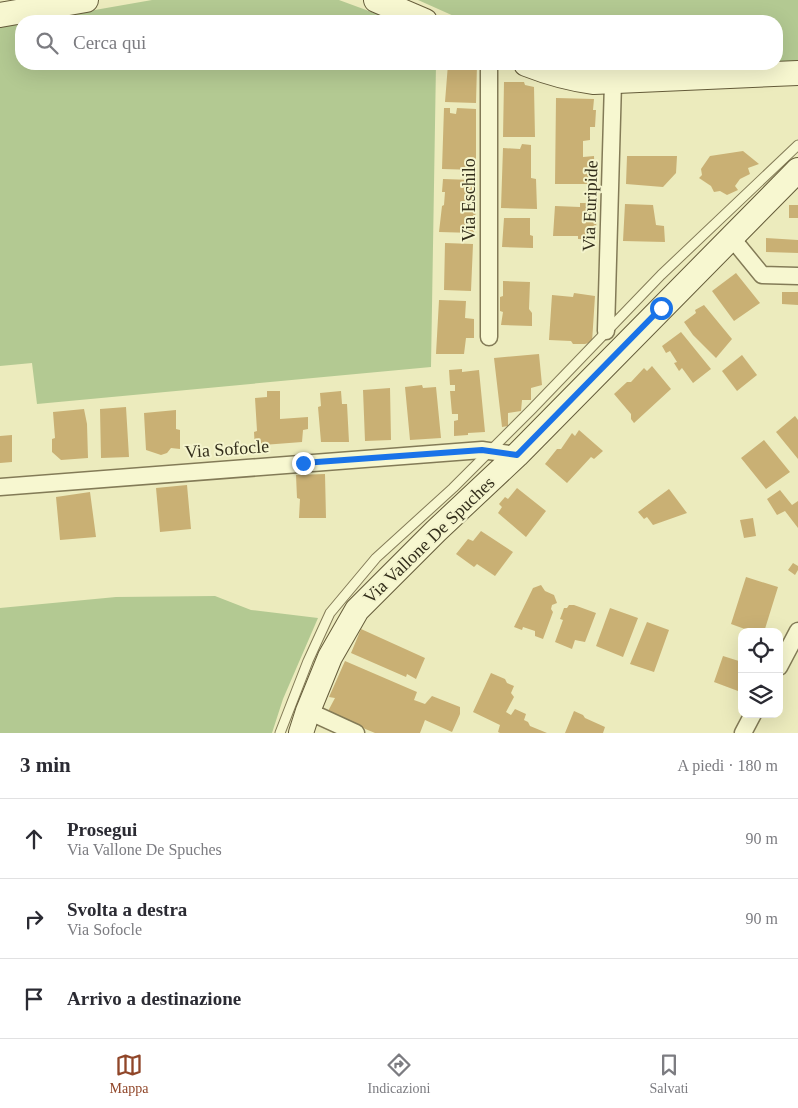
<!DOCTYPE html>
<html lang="it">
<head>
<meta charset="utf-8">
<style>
	body { margin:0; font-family:Georgia,serif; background:#f7f7f7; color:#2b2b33 }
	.controls { position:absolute; right:15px; bottom:15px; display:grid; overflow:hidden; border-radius:10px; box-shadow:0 5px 20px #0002 }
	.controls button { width:45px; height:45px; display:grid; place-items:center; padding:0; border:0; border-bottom:1px solid #e1e1e2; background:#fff; color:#2b2b33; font:25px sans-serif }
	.stop { position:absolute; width:15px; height:15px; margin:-11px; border:4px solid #1a73e8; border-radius:50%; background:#fff }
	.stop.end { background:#1a73e8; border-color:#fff; box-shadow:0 1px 5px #0008 }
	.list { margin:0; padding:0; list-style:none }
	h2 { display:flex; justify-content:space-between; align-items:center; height:65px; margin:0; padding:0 20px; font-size:21px }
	h2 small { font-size:16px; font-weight:400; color:#7c7c81 }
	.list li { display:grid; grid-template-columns:32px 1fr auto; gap:15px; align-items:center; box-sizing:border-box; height:80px; padding:0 20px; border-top:1px solid #e1e1e2 }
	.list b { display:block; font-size:19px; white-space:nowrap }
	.list p { margin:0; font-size:16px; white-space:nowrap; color:#7c7c81 }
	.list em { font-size:16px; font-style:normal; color:#7c7c81 }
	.icon { flex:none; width:28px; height:28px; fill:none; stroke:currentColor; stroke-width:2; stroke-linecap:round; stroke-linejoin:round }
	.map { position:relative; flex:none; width:798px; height:733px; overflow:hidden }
	.search { position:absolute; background:#fff; box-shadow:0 5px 20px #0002; left:15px; right:15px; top:15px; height:55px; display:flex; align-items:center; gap:12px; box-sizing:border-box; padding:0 18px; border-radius:20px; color:#7c7c81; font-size:19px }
	.sheet { height:305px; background:#fff }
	nav { display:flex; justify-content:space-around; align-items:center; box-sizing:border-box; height:70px; border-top:1px solid #e1e1e2; background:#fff; font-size:14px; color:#7c7c81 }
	nav a { display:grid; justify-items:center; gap:2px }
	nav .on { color:#904629 }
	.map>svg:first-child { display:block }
	.green { fill:#b3c992 }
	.building { fill:#c9b074 }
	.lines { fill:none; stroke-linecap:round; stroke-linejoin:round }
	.lane-casing { stroke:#837b57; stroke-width:11 }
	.street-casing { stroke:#837b57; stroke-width:19 }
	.secondary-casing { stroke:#655c3a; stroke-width:26 }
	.lane { stroke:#f7f7d0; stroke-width:9 }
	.street { stroke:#f7f7d0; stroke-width:16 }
	.secondary { stroke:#f7f7d0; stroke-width:24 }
	.route { stroke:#1a73e8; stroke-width:6 }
	.labels { text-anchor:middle; stroke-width:4; stroke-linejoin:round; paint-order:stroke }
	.street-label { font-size:18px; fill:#332e1b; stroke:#f4f4cd }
</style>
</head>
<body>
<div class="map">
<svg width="798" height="733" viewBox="0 0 798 733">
	<rect width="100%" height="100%" fill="#ecebbd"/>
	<path class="green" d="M152,0H339L396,21H32Z
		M418,0H798V64L588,68L569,64H777V21H465Z
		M21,23V64H436L431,367L37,404L32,363L0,366V27Z
		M215,596L251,610L318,618L283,699L272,733H0V608L116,597Z"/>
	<path class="building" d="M448,64H477L476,103L445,102Z
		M504,82H524L525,85L534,87L535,137H503Z
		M556,98L594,99L593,110H596L595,127H590V140L583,141V157L594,156L595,184H555Z
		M444,108H450V113L456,114L457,108L476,109V170L442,169Z
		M522,144L531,145V178L536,179L537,209L501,208L503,148L520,149Z
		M743,151L759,164L748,168L750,174L740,179L735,186L738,190L727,195L720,191L714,192L711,186L699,178L702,175L701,169L710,156Z
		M627,156H677L676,173L663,187L626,184Z
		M443,179L473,180L472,205L476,206L474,233L439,232L442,206L444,205L445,192H442Z
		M580,203H598L595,240L578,239V236H553L555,206L580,207Z
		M625,204L653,205L656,225L664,226L665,242L623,241Z
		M789,205H798V218H789Z
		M504,218H530V235L533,236V248L502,247Z
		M766,238L798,240V253L766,252Z
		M445,243L473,244L471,291L444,290Z
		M736,273L760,303L734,321L712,291Z
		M503,281L530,282L529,309L532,313V326L501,325L503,312L500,311V297L503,296Z
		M782,292H798V305L782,304Z
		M574,293L595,296L592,342L585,344H573L571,341L549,340L552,295L573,297Z
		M439,300L466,301L465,318L474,319V338H466L464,354H436Z
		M704,305L732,339L716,358L693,335L684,322L696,313L695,310Z
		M681,332L711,369L693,383L682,368L679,371L674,363L677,362L670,351L666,353L662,346Z
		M539,354L542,385L531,388V400H522L521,411L508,413V426L502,427L494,358Z
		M742,355L757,375L737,391L722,371Z
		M652,366L671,389L634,423L631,419V414L614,394L627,382H631L644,368L647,371Z
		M462,369V372L479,370L485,432L468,433V435L454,436V421L458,420V414H452L450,391H455V385H450L449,370Z
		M422,385L423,388L436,387L441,438L410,440L405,387Z
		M390,388L391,440L365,441L363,390Z
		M267,391H280V419L308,417V429L303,430L302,442L263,445V450L255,449L254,432L257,431L255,398L267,397Z
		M341,391L342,404H347L349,442H321L318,407L321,406L320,393Z
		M126,407L129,457L101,458L100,409Z
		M84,409L87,424L88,458L61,460L52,452V439L55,438L53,412Z
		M176,410V429L180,430V449L171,448L167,453L161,455L146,450L144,413Z
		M795,416L798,420V459L776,432Z
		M579,430L603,451L594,459L591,457L567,483L545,464L557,449H561L572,433L575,436Z
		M12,435V462L0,463V436Z
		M764,440L790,472L766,489L741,458Z
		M325,474L326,518H299L300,499L297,498L296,475Z
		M187,485L191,529L160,532L156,488Z
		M517,488L546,511L526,537L498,513L502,507L499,504L505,497L508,499Z
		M669,489L687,513L653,525L647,517L644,519L638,512Z
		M780,490L792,505L798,501V528L785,511L777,515L767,499Z
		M90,492L96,537L60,540L56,497Z
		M753,518L756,536L744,538L740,520Z
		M481,531L513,552L495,576L477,564L474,567L456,554L468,539L473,541Z
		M793,563L798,566V570L795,575L788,570Z
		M746,577L778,587L764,632H753L731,624Z
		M541,585L545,591L554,595L557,603L552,605L551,609L553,612L543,639L535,636V631L523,627L522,630L514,627L533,588Z
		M569,605H574L596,613L585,642L575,640L572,649L555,642L563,620L560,619L564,608H567Z
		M610,608L638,618L623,657L596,646Z
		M647,622L669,630L654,672L630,664Z
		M361,629L425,658L416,679L407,674L406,677L351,653Z
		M723,656L742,662V679L738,691L714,682Z
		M345,661L417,692L414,700L425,704L432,696L460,707V714L452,732L425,720L420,733H375L327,713L335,698L329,697Z
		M491,673L505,679L507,683L514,686L511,693L514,697L506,712L511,715L515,709L526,714L524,720L528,722L530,726L547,733H500L498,732L500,725L473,712Z
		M574,711L583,715L585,718L605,727L603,733H565Z"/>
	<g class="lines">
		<defs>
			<path id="lane" d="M280,733L308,661L330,613L376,558L453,488L532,409L661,275L798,145"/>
			<path id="street" d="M731,237L762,275L798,276
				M606,331L613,82
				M489,337V64
				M0,487L482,450L517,455
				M779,667L798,631
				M308,711L356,733
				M743,733L753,714"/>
			<path id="secondary" d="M376,0L425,21
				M0,15L86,0
				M526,64C549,73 570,79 594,82L798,73
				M301,733L308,711L330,657L357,610L436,531L517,455L798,170"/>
		</defs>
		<use href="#lane" class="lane-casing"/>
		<use href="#street" class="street-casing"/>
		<use href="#secondary" class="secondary-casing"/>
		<use href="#lane" class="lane"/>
		<use href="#street" class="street"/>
		<use href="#secondary" class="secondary"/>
	</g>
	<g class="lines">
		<path class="route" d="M303,463L482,450L517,455L661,308"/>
	</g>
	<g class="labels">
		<g class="street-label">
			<text transform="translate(469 200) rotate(-90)" y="6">Via Eschilo</text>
			<text transform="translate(590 206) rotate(-88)" y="6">Via Euripide</text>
			<text transform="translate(227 449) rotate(-4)" y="6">Via Sofocle</text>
			<text transform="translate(429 540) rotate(-44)" y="6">Via Vallone De Spuches</text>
		</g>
	</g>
</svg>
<div class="controls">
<button><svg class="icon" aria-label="locate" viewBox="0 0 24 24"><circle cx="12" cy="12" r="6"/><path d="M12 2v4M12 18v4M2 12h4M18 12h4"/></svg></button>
<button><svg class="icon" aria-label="layers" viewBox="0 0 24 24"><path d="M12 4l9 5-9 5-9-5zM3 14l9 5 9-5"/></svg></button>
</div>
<div class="stop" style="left:661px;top:308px"></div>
<div class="stop end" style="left:303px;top:463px"></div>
<div class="search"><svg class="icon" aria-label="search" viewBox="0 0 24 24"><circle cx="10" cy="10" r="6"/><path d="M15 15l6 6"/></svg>Cerca qui</div>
</div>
<section class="sheet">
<h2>3 min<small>A piedi · 180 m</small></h2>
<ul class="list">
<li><svg class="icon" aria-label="ahead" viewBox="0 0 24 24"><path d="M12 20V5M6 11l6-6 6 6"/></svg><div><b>Prosegui</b><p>Via Vallone De Spuches</p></div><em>90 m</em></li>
<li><svg class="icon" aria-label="right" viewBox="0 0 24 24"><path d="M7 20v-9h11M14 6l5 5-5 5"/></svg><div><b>Svolta a destra</b><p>Via Sofocle</p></div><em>90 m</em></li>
<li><svg class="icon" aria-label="arrive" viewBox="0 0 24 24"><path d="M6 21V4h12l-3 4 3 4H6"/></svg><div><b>Arrivo a destinazione</b></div></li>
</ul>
</section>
<nav>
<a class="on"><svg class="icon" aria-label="map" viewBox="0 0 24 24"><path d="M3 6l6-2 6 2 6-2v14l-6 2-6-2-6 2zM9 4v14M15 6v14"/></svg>Mappa</a>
<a><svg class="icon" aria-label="directions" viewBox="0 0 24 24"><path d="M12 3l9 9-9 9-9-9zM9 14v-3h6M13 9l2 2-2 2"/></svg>Indicazioni</a>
<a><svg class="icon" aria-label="saved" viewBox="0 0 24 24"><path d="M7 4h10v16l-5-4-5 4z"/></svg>Salvati</a>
</nav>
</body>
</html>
